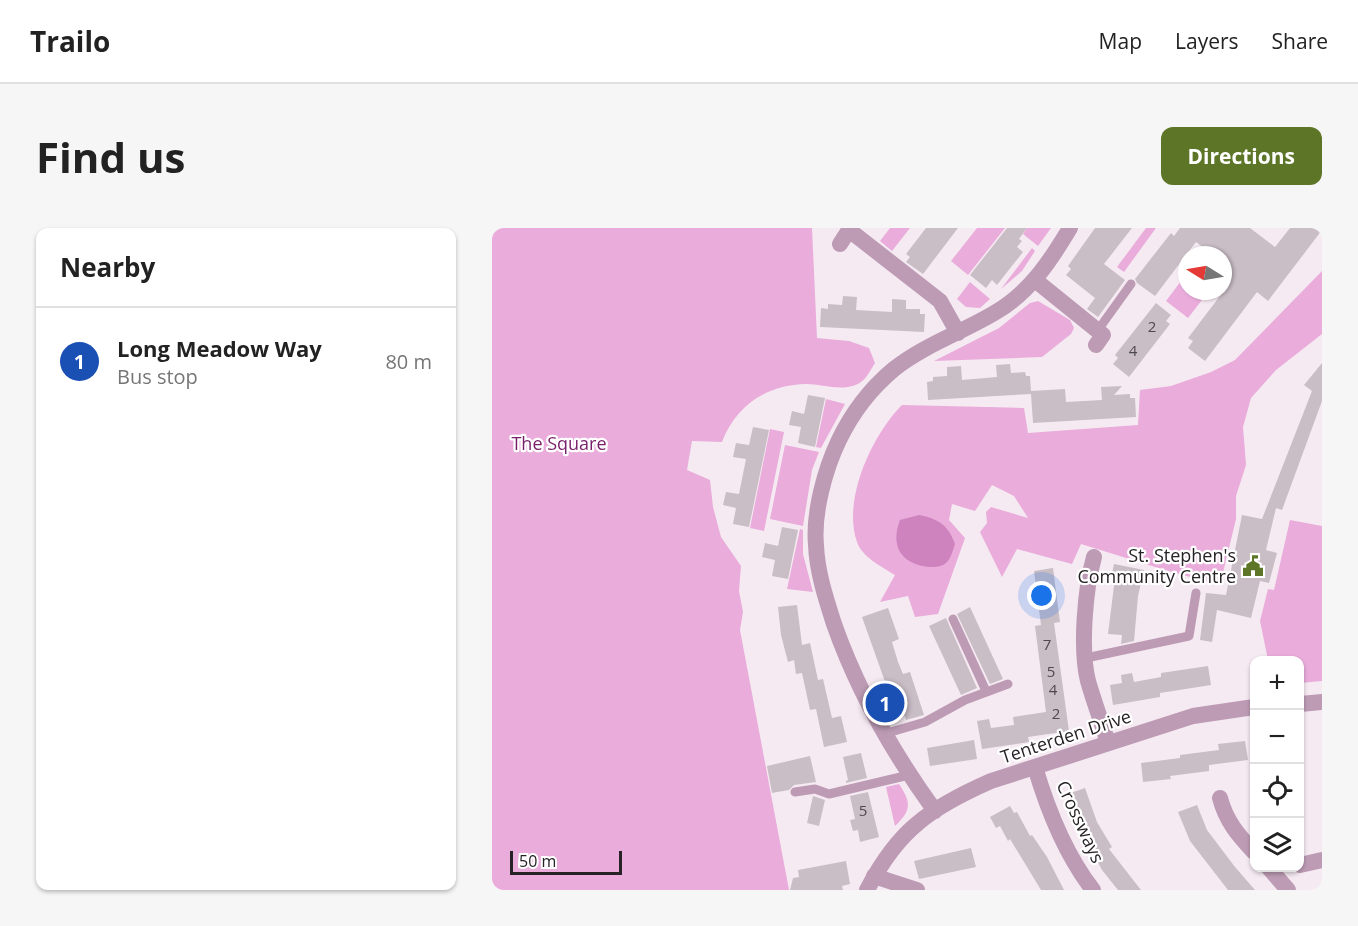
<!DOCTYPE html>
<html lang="en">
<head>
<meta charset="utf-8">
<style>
	body { margin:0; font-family:"Open Sans",sans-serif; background:#f6f6f6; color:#222 }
	.controls { position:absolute; right:18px; bottom:18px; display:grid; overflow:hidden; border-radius:12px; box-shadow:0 2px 4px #0004 }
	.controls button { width:54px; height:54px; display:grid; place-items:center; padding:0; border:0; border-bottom:2px solid #e0e0e0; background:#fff; color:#222; font:30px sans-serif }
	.compass { position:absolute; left:686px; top:18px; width:54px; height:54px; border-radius:50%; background:#fff; box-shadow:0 2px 4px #0004; rotate:281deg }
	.scale { position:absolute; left:18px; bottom:15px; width:112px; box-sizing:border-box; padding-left:6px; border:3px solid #262225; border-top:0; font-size:16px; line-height:21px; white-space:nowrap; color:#262225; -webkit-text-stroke:4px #fff; paint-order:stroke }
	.you { position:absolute; left:550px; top:368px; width:21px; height:21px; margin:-15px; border:4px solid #fff; border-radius:50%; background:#1a73e8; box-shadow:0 0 0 9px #1a73e833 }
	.badge { display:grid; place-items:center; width:39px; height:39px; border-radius:50%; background:#5c7527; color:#fff; font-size:20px; font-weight:700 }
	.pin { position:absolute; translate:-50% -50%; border:3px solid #fff; box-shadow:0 2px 6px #0006 }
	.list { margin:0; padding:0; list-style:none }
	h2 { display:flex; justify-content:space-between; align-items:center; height:78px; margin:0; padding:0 24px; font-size:26px }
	h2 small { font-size:20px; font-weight:400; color:#767676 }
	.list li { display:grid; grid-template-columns:39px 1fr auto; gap:18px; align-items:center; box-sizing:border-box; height:108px; padding:0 24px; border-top:2px solid #e0e0e0 }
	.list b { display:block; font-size:22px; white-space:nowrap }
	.list p { margin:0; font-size:20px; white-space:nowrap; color:#767676 }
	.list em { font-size:20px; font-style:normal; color:#767676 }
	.icon { flex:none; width:33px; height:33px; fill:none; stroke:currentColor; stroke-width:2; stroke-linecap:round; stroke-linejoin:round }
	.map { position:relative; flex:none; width:830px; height:662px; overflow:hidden; border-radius:12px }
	header { display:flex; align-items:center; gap:36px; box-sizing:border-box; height:84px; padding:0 30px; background:#fff; border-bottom:2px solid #e0e0e0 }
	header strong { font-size:28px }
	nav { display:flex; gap:33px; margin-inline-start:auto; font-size:21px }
	.intro { display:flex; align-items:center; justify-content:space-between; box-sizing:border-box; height:144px; padding:0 36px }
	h1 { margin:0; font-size:42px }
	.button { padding:15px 27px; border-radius:12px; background:#5c7527; color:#fff; font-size:21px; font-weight:700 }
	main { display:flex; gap:36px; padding:0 36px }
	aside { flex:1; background:#fff; border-radius:12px; box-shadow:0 2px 4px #0004 }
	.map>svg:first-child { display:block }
	.green { fill:#e9acdb }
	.water { fill:#cf83be }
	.building { fill:#c9bdc6 }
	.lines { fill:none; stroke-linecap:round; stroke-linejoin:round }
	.service { stroke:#bd9bb5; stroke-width:9 }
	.minor { stroke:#bd9bb5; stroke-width:16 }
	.labels { text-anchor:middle; stroke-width:4.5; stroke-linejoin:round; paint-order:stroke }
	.number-label { font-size:15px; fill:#4f494d }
	.park-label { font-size:18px; fill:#781f6a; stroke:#fff }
	.poi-label { font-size:18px; fill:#262225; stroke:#fff; text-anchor:end }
	.street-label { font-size:18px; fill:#262225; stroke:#fff }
</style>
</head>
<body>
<header>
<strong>Trailo</strong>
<nav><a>Map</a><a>Layers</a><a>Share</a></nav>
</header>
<div class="intro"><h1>Find us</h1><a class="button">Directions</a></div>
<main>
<aside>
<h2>Nearby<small></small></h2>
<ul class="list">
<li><span class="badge" style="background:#1a4fb4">1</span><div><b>Long Meadow Way</b><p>Bus stop</p></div><em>80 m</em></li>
</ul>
</aside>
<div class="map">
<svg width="830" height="662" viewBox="0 0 830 662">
	<rect width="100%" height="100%" fill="#f6eaf2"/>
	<path class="green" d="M0,0H320L325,110L357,113L377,120L383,135C379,141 375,150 369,154C354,165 330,156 314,156C275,157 244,177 230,214L200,213L195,242L218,252L221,279L229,309L249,338L247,363L251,384L248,402L297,662H0Z
		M398,0H418L400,23L388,13Z
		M485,0H513L476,47L459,33Z
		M535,0H559L546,18L531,6Z
		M654,0H664L632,44L625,39Z
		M540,20L543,23L530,43L509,61Z
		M830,43V106L784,142L759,170L751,199L754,237L744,268V291L728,357L676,343L589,316L580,336L525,321L510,349L488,304L495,295L494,284L499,279L536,290L522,268L500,257L483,283L460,276L457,292L473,310L446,386L423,389L416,368L388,374L403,347C390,339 370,329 365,314C350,272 380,207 410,177L532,180L536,205L646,197L648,162L679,158L719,144L743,132Z
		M695,45V63H717L696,90L674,73Z
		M478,54L498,71L488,80L474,79L465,71Z
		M546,73L578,92L582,100L579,106L550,129L442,133L507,100L538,75Z
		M334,171L353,176L329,220L324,219Z
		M278,201L292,204L272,303L258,300Z
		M293,217L327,224L320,242L311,298L278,291Z
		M798,292L830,298V453L808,455V433L776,432L768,393L776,361L782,362Z
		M308,301L311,302V326L321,364L295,361Z
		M407,556C419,574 420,582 403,598L394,559Z"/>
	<path class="water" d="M427,287C447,291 456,297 463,316C461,322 459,330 455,334C450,339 443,339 437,339C409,336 398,318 408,292Z"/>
	<path class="building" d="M434,0H466L431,46L414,34L418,29L414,26Z
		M515,0H535L527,11L530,13L525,19L531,24L505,57L500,52L494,60L478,47Z
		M603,0H640L612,36L633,52L606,89L595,81L603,70L574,47L579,41L576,38Z
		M688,0H758L783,19L798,0H830V2L776,73L765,64L713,133L696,120L701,113L696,110L731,64V27H721L704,14L663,68L645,55L643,51L679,5L682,8Z
		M351,68L365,69L364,82L400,84V71L414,72V81H428V86H433L432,104L328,99L329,80L336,81V76L350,77Z
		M664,75L679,87L674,93L678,96L637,149L621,136L626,130L623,127Z
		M830,135V173L790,282L784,280L774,322L785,325L777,355L768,353L759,390L725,382L720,414L708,412L714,365L734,367L750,287L770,291L820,163L812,157Z
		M518,136L519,145L533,144L534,148H538L539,163L573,161L574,174L610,172L609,159L630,158L622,167L638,166V170H643L644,189L541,195L539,166L436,172L435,154L441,153V149L455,148V139L469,138L470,152L505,149L504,137Z
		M316,167L333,170L323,219L306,215L309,199L297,197L300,183L312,186Z
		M261,199L277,202L257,299L241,296L244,280L231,277L234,264L247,266L254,231L241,229L244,215L257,217Z
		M290,299L306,302L296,351L280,348L283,332L270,329L273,315L286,318Z
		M622,336L652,342L646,368L642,413L629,416L630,407L616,406L623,350H619Z
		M561,340L568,394L562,395L577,503L536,509L537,514L490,521L485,493L497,491L499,500L522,497L521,489L554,484L543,398L549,397L542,343Z
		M305,377L310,417L318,415L326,452L331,451L340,490L349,488L355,514L332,519L324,481L318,482L310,445L304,446L302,432L296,434L289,407L286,379Z
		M478,379L511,451L498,456L465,386Z
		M396,380L407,411L400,414L406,434L411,446L418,444L432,487L414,492L404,463L397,465L370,389Z
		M454,390L485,460L469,467L437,398Z
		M716,438L719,457L668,465V469L621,477L618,457L630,455L629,447L640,445L642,454L669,449V445Z
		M482,512L485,531L438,538L435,520Z
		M753,513L756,532L717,537V543L678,548L679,551L651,554L649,535L688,530V527L727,522L726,516Z
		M369,525L375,550L354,555V553L356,552L351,529Z
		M318,528L324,554L302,557L297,562L280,565L275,538Z
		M593,560L605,594L620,619L617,621L649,662H626L610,642L588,601L576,566Z
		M376,564L387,609L368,614L366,602L361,603L358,592L363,591L358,568Z
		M321,568L333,572L327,598L315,595Z
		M705,577L715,602L743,639L763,662H736L698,613L686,584Z
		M518,578L522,585L525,584L538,608L540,607L555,629L572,662H549L518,611L516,613L508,598L504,600L498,589Z
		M479,620L484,639L427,651L422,633Z
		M354,633L358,656L350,658L351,662H298L301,650L307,649L306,642Z"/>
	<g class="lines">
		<path class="service" d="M606,102L639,56
			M461,391L494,463
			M594,430L697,408L704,365
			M392,506L433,494L473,472L516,456
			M303,564L323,561L337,566L417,547"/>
		<path class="minor" d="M348,16L357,2L448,73L466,105
			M543,52L611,107L604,117
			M602,329C593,361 588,421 596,453C602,474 610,495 616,515
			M808,476L830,474
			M543,539C556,583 573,626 601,662
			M728,570C734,593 746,607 762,624
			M443,583C401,525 366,464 342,396C334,371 325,344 324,317C321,285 333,241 347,212C360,185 378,161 402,141C432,117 471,104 504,84C538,64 559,32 578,0
			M808,637L830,632
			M777,640L796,662
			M382,648L425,662
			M375,662C387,639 405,612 426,595C447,577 474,564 499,553L701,488L762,479"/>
	</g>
	<defs>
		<symbol id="civic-bare" viewBox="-9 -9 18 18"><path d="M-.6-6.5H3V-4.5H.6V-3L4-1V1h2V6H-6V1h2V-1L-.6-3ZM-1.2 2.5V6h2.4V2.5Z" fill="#5c7527" stroke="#fff" stroke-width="2.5" paint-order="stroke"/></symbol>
	</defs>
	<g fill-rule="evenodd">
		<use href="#civic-bare" x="746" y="323" width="30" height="30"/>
	</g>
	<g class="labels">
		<g class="number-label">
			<text x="660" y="104">2</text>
			<text x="641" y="128">4</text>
			<text x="555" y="422">7</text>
			<text x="559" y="449">5</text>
			<text x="561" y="467">4</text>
			<text x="564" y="491">2</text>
			<text x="371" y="588">5</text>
		</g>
		<g class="park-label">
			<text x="67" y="222">The Square</text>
		</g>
		<g class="poi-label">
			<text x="744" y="334">St. Stephen's<tspan x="744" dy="21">Community Centre</tspan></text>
		</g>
		<g class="street-label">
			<text transform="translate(574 509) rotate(-18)" y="6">Tenterden Drive</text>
			<text transform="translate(588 594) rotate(65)" y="6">Crossways</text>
		</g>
	</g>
</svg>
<div class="controls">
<button>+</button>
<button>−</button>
<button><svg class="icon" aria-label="locate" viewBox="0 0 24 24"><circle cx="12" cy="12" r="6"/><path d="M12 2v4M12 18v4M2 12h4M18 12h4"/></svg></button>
<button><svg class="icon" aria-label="layers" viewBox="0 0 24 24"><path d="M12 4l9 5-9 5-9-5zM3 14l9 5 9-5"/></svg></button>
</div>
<svg class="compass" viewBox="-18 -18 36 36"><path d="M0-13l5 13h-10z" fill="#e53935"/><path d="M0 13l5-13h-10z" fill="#767676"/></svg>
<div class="scale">50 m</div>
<div class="you"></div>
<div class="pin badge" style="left:393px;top:475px;background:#1a4fb4">1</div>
</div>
</main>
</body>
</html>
